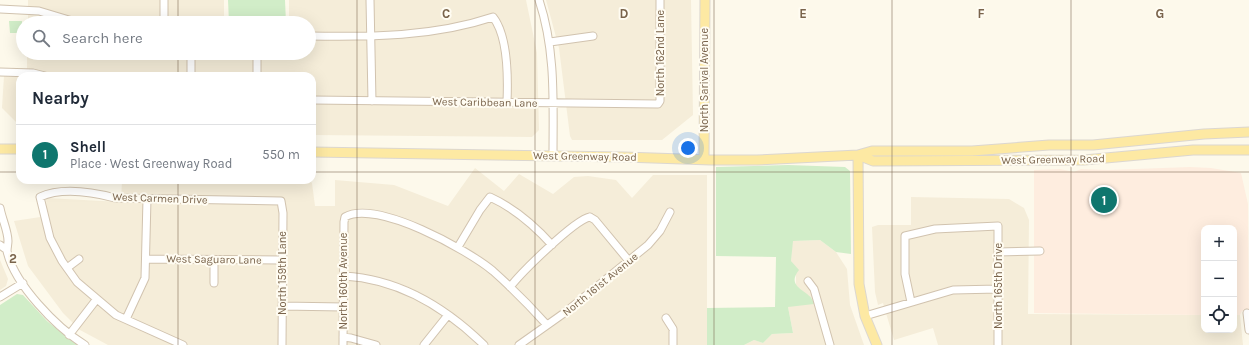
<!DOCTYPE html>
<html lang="en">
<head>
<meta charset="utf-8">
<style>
	body { margin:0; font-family:Karla,sans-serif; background:#f2f2f3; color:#1f2937 }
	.controls { position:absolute; right:12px; bottom:12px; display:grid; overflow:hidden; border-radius:8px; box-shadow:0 4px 16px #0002 }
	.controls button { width:36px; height:36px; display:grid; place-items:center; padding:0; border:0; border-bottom:1px solid #e0e1e3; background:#fff; color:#1f2937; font:20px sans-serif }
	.you { position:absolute; left:688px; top:148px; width:14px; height:14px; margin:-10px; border:3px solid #fff; border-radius:50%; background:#1a73e8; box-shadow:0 0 0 6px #1a73e833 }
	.badge { display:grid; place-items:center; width:26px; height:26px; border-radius:50%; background:#0f766e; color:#fff; font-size:13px; font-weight:700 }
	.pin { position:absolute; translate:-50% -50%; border:2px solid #fff; box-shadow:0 1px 4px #0006 }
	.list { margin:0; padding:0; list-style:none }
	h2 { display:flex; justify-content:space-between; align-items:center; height:52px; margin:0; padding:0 16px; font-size:17px }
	h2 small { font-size:13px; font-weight:400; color:#747a83 }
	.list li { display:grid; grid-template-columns:26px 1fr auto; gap:12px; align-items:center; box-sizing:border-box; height:60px; padding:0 16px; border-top:1px solid #e0e1e3 }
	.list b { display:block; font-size:15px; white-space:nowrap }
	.list p { margin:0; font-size:13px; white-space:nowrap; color:#747a83 }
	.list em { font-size:13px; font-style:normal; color:#747a83 }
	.icon { flex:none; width:22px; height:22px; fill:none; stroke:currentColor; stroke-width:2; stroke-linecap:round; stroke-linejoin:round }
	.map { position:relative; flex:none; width:1249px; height:345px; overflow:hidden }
	.search { position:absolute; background:#fff; box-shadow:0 4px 16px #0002; left:16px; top:16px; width:300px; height:44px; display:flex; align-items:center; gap:10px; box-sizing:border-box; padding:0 14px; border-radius:22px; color:#747a83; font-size:15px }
	.panel { position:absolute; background:#fff; box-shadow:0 4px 16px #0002; left:16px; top:72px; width:300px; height:112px; border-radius:12px }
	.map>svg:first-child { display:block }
	.residential { fill:#f5edd9 }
	.commercial { fill:#feeddf }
	.green { fill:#d1edc8 }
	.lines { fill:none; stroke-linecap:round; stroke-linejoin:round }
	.minor-casing { stroke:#d1c3af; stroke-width:9 }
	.major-casing { stroke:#dcd7d0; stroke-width:11 }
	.minor { stroke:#fff; stroke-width:7 }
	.major { stroke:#fde9a3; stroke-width:9 }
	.grid { fill:none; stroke:#7a644c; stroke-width:1; stroke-opacity:0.55 }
	.labels { text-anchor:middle; stroke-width:4; stroke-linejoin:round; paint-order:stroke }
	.street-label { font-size:11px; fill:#7a644c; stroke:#fffcf2 }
	.grid-label { font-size:13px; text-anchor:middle; font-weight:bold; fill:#7a644c; stroke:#fffcf2; stroke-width:4; stroke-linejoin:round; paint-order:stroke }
</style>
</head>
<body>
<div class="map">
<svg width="1249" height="345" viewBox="0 0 1249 345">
	<rect width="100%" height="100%" fill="#fdf9eb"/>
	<path class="residential" d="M28,0H224V23H28Z
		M289,0H526L537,53L539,130L532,137L312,135V76H27V53H309V23H289Z
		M546,0H691L693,115L662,140H572L570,136L559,48Z
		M4,76H24H20V126L2,108Z
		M475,168L504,191L519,174L553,194L574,177L588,176L616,180L632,198L653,175H707V345H108L80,330L63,313L28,266L14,221L47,216L46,198L121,202L122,180H309L312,183L315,206H335V180L394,185L448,206Z
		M911,197L1009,199L1024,208L1029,220L1028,314L1204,315V330H1234V315H1240L1243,345H938L933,328L894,340L883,303L878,305L875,292L872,227L878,225H911Z
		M820,240L836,252L847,269L850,305L864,345H744L754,340L763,343L772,334L793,333L788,307L801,290L796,285V274L791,261L792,241Z
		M0,260L8,279L6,286L0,290Z"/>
	<path class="commercial" d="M1190,167L1211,168L1241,173L1248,204L1249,311H1242L1240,315H1234V228H1204V315L1034,313V170L1060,169L1074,172L1081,169L1108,170Z"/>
	<path class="green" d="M228,0H285L286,23H229Z
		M9,21H22V33H10Z
		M788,165L845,167L850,171L851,254L836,252L820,240L793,241L791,261L799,270C784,289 812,290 814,304L788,307L793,333L772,334L763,343L754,340L744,345H707V308L775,307L776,257L716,256V167Z
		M17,294L23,295L47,321L77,345H0V305Z"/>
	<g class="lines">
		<defs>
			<path id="minor" d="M370,0L372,101
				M539,0C556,51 553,103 553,155
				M0,9L39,11L79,23
				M164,23V0
				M309,36C371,37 433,37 493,17C508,36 508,78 507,102
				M550,42L593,36
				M191,53V76
				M257,53V76
				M0,72L33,73L45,76
				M312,100L658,104L660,101V0
				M0,208C2,219 8,231 8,241C8,244 7,248 7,251C14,284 57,328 85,345
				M590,217L595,220L629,261
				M0,245L7,250
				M458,247L480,210L490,197C514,208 535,226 552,245
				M998,252L1040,251
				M147,259L281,260
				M214,260V283
				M67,268L79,259
				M344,276C399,279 445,307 484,345
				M808,281L814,289L830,345
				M510,287C521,273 574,220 590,217
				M0,297L23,283
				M911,302L905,274V236L935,229L998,226V345
				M282,306L343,307
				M1247,313L1249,330
				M865,316L953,290L998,289
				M666,318L673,329V345
				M126,319L145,278L147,199
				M69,335L96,300
				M343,337L351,338L376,345
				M183,345L116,315L77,282L62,261L50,238L40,197C62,187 92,192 115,198L281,201L283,213L282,345
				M343,345L344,222L345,217C376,199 468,250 493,271C512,288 530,306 547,325
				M424,345L448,315
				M519,345L567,311L648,245L660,231L670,212"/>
			<path id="major" d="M0,149H20
				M312,152L624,157L711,160H757L858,155L872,151H972L1049,145H1093L1204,134L1249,132
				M858,155L873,161L1084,160L1193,150H1249
				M858,155L859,284L865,316L877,345
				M704,159L705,0"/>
		</defs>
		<use href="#minor" class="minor-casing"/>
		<use href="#major" class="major-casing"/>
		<use href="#minor" class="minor"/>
		<use href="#major" class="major"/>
	</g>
	<path class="grid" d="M178,0V23M357,0V345M535,0V345M714,0V345M892,0V345M1071,0V345M178,53V76M0,172H20M312,172H1249M178,180V345"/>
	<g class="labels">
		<g class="street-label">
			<text transform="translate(660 53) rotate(-90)" y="4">North 162nd Lane</text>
			<text transform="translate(704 80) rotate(-90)" y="4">North Sarival Avenue</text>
			<text transform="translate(485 102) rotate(1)" y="4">West Caribbean Lane</text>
			<text transform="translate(585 156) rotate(1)" y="4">West Greenway Road</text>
			<text transform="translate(1053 159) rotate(-1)" y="4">West Greenway Road</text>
			<text transform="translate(160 198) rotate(2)" y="4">West Carmen Drive</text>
			<text transform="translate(214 259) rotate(1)" y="4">West Saguaro Lane</text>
			<text transform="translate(282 273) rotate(-90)" y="4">North 159th Lane</text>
			<text transform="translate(343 281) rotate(-90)" y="4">North 160th Avenue</text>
			<text transform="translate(600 284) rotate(-39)" y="4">North 161st Avenue</text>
			<text transform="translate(998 286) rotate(-90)" y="4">North 165th Drive</text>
		</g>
	</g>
	<g class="grid-label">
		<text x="446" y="18">C</text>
		<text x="624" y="18">D</text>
		<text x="803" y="18">E</text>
		<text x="981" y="18">F</text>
		<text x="1160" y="18">G</text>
		<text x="13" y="263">2</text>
	</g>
</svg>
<div class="controls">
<button>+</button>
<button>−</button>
<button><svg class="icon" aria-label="locate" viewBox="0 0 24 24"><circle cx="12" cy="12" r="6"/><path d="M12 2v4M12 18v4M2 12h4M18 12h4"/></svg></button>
</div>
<div class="you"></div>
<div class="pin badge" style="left:1104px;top:200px">1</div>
<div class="search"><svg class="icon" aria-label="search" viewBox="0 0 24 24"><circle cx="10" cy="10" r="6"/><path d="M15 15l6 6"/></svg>Search here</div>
<section class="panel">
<h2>Nearby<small></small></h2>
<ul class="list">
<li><span class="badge">1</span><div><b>Shell</b><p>Place · West Greenway Road</p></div><em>550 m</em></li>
</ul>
</section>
</div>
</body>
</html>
